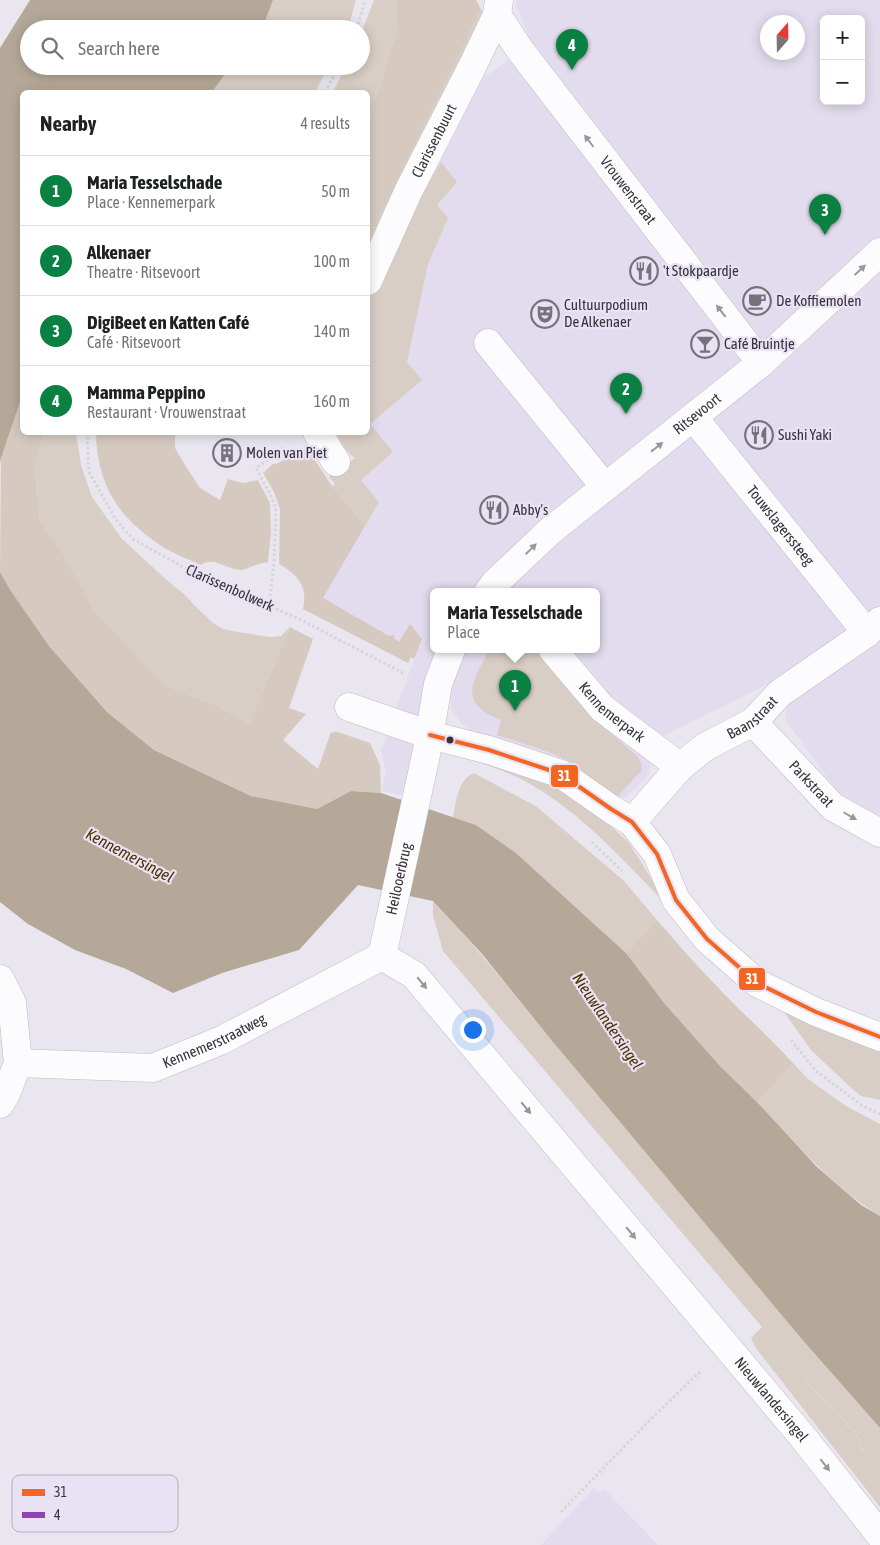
<!DOCTYPE html>
<html lang="en">
<head>
<meta charset="utf-8">
<style>
	body { margin:0; font-family:"Asap Condensed",sans-serif; background:#f2f2f2; color:#202124 }
	.controls { position:absolute; right:15px; top:15px; display:grid; overflow:hidden; border-radius:8px; box-shadow:0 2px 12px #0003 }
	.controls button { width:45px; height:45px; display:grid; place-items:center; padding:0; border:0; border-bottom:1px solid #e0e0e0; background:#fff; color:#202124; font:25px sans-serif }
	.compass { position:absolute; left:760px; top:15px; width:45px; height:45px; border-radius:50%; background:#fff; box-shadow:0 2px 12px #0003; rotate:20deg }
	.you { position:absolute; left:472px; top:1029px; width:18px; height:18px; margin:-12px; border:4px solid #fff; border-radius:50%; background:#1a73e8; box-shadow:0 0 0 8px #1a73e833 }
	.badge { display:grid; place-items:center; width:32px; height:32px; border-radius:50%; background:#0b8043; color:#fff; font-size:16px; font-weight:700 }
	.pin { position:absolute; translate:-50% -41px; filter:drop-shadow(0 1px 2px #0008) }
	.pin::after { content:''; position:absolute; top:26px; width:18px; height:15px; background:inherit; clip-path:polygon(0 0,100% 0,50% 100%) }
	.popup { position:absolute; left:430px; top:588px; width:170px; height:65px; box-sizing:border-box; display:grid; place-content:center; border-radius:8px; background:#fff; filter:drop-shadow(0 1px 4px #0005); font-size:16px; white-space:nowrap; color:#757577 }
	.popup b { font-size:19px; color:#202124 }
	.popup::after { content:''; position:absolute; left:50%; top:100%; margin-left:-10px; border:10px solid transparent; border-top-color:#fff }
	.list { margin:0; padding:0; list-style:none }
	h2 { display:flex; justify-content:space-between; align-items:center; height:65px; margin:0; padding:0 20px; font-size:21px }
	h2 small { font-size:16px; font-weight:400; color:#757577 }
	.list li { display:grid; grid-template-columns:32px 1fr auto; gap:15px; align-items:center; box-sizing:border-box; height:70px; padding:0 20px; border-top:1px solid #e0e0e0 }
	.list b { display:block; font-size:19px; white-space:nowrap }
	.list p { margin:0; font-size:16px; white-space:nowrap; color:#757577 }
	.list em { font-size:16px; font-style:normal; color:#757577 }
	.icon { flex:none; width:28px; height:28px; fill:none; stroke:currentColor; stroke-width:2; stroke-linecap:round; stroke-linejoin:round }
	.map { position:relative; flex:none; width:880px; height:1545px; overflow:hidden }
	.search { position:absolute; background:#fff; box-shadow:0 2px 12px #0003; left:20px; top:20px; width:350px; height:55px; display:flex; align-items:center; gap:12px; box-sizing:border-box; padding:0 18px; border-radius:28px; color:#757577; font-size:19px }
	.panel { position:absolute; background:#fff; box-shadow:0 2px 12px #0003; left:20px; top:90px; width:350px; height:345px; border-radius:8px }
	.map>svg:first-child { display:block }
	.built { fill:#e3dcee; fill-rule:evenodd }
	.green { fill:#d9cec5 }
	.forest { fill:#d6cac0 }
	.water { fill:#b5a898 }
	.lines { fill:none; stroke-linecap:round; stroke-linejoin:round }
	.minor-casing { stroke:#bfbcc3; stroke-width:29 }
	.major-casing { stroke:#bfbcc3; stroke-width:29 }
	.path { stroke:#d6d5d7; stroke-width:3; stroke-dasharray:2.5 2.5; stroke-linecap:butt }
	.minor { stroke:#fcfbfd; stroke-width:28 }
	.major { stroke:#fcfbfd; stroke-width:28 }
	.bus-1-casing { stroke:#e9e2f4; stroke-width:8 }
	.bus-1 { stroke:#f26522; stroke-width:4 }
	.oneway { fill:#99979c }
	.bus-dot { fill:#36333a; stroke:#e9e2f4; stroke-width:2 }
	.labels { text-anchor:middle; stroke-width:4.5; stroke-linejoin:round; paint-order:stroke }
	.street-label { font-size:15px; fill:#36333a; stroke:#e9e2f4 }
	.poi-label { font-size:15px; fill:#36333a; stroke:#e9e2f4; text-anchor:start }
	.water-label { font-size:16px; font-style:italic; fill:#4c3400; stroke:#e9e2f4 }
	.key { fill:#e9e2f4; stroke:#b3aebc; stroke-width:1 }
	.key-label { font-size:14px; fill:#36333a }
	.line-badge { stroke:#e9e2f4; stroke-width:2 }
	.badge-label { font-size:14px; text-anchor:middle; font-weight:bold; fill:#fff }
</style>
</head>
<body>
<div class="map">
<svg width="880" height="1545" viewBox="0 0 880 1545">
	<rect width="100%" height="100%" fill="#eae6f0"/>
	<path class="built" d="M516,0H880V815L869,811L837,791L787,722L785,714L787,705L770,683L661,737L647,757L650,764L649,774L627,797L618,799L475,735L461,723L451,709L450,691L463,650H596V592H501L514,576L498,560L472,592H434V650H440L431,676L402,796L382,791L386,771L381,751L414,660L317,601L368,432V297L468,90L508,60L533,47L516,5ZM824,19H861V101H824ZM768,22H798V52H768Z
		M594,1488L599,1493L604,1489L658,1545H541Z"/>
	<path class="green" d="M273,0H356L348,29H262Z
		M374,0H397V30L368,124V92H333L346,66H361V34Z
		M480,12L484,15L368,261V241Z
		M231,66H329L315,92H212Z
		M441,162L457,182L437,205L448,218L428,264L407,362L422,380L370,424L393,452L361,480L379,502L365,526L332,486L335,484L329,477L355,458C347,453 340,442 337,433L368,432V298L428,171L434,174Z
		M44,433H76L81,465L92,497L122,539L169,582L185,595L197,608L213,623L223,629L238,632L270,637L281,636L290,627L249,723L218,706L167,686L94,611L40,521L35,468Z
		M489,650H540L598,722L638,757L641,763L642,770L617,797L567,760L549,752L497,735L501,720C457,703 472,683 489,650Z
		M485,761L555,785L609,824L629,843L669,907C614,852 561,787 483,764Z
		M474,773L537,807L624,881L657,920L626,953L516,853L476,825L453,817C456,802 458,779 474,773Z
		M433,901C486,957 533,1018 582,1077C681,1194 779,1312 880,1428V1507L755,1347L751,1338L762,1327L443,951L433,915Z
		M784,1012L880,1049V1100L861,1096L849,1086L811,1050Z
		M793,1063L808,1079L846,1106L880,1124V1216C833,1187 796,1144 758,1103Z"/>
	<path class="forest" d="M397,0H476L484,15L480,12L368,241V207H369L368,201V124L397,30Z
		M22,396V432L44,433L35,468L40,521L65,558L94,611L167,686L218,706L249,723L290,627L313,639L289,708L306,714L283,740L318,769L331,732L334,733L335,731L370,743L380,765L381,793L351,791L317,809L251,796L154,750L107,712L49,646L11,591L0,572L1,458Z
		M96,433H175V448L185,465L200,488L220,500L228,479L243,483L258,480L270,503L271,532L268,562C263,563 258,564 253,566C249,567 246,570 242,570C229,571 213,555 201,565C190,560 177,555 166,549C120,520 97,487 96,433Z
		M302,450L309,451L332,486L365,526L323,598L389,636L395,635L394,638L399,642L410,624L422,639L414,659L411,657L408,663L303,609C308,586 298,575 279,564L280,509L274,492L263,473L273,464C284,464 291,452 302,450Z
		M657,920C675,940 692,961 711,980C737,1009 767,1034 793,1063L758,1103L720,1066L665,1004L626,953Z"/>
	<path class="water" d="M30,0H273L262,29H29V66H231L212,92H22V396L1,458L0,463V48Z
		M0,572L11,591L49,646L107,712L154,750L251,796L317,809L351,791L381,793L476,825L516,853L626,953L665,1004L720,1066L758,1103L817,1167L861,1205L880,1216V1428L801,1338L553,1042L482,954L457,927L433,901L358,885L299,950L222,973L173,993L126,969L75,950L28,924L0,902Z"/>
	<g class="lines">
		<defs>
			<g id="minor">
				<path id="s1" d="M497,15L520,50L761,363"/>
				<path id="s2" d="M368,281L408,192L471,69L497,15L499,0"/>
				<path d="M488,343L605,487"/>
				<path id="s3" d="M694,418L867,633"/>
				<path d="M317,432L336,462"/>
				<path id="s4" d="M488,592L495,583L550,531L761,363L880,252"/>
				<path id="s5" d="M553,650L602,708L680,767"/>
				<path d="M349,707L430,735L489,750L561,774L611,809L632,822L657,854L676,900L707,939L757,983L816,1012L880,1037"/>
				<path id="s6" d="M753,722L833,807L880,833"/>
				<path id="s7" d="M632,822L680,767L705,747L753,722L780,693L867,633L880,621"/>
				<path id="s8" d="M382,956L414,975L802,1436L880,1535"/>
				<path id="s9" d="M382,956L426,755L438,684L451,650"/>
				<path id="s10" d="M18,1063L153,1068L222,1040L382,956"/>
			</g>
			<path id="major" d="M0,979L12,1003L18,1063L6,1094L0,1104"/>
		</defs>
		<use href="#minor" class="minor-casing"/>
		<use href="#major" class="major-casing"/>
		<path class="path" d="M357,29L365,0
			M325,92L339,66
			M87,432L89,472L116,520L133,539L192,572L299,619L405,674
			M269,606L274,563L276,508L269,492L256,468L285,447
			M592,842L622,871
			M791,1040L816,1071L863,1106L880,1114
			M805,1380L859,1437L864,1454
			M561,1512L653,1417L701,1371"/>
		<use href="#minor" class="minor"/>
		<use href="#major" class="major"/>
		<defs>
			<path id="bus-1" d="M430,735L489,750L561,774L611,809L632,822L657,854L676,900L707,939L757,983L816,1012L880,1037"/>
		</defs>
		<use href="#bus-1" class="bus-1-casing"/>
		<use href="#bus-1" class="bus-1"/>
	</g>
	<defs><path id="oneway-solid" d="M-6-.8H1V-3.2L6.5 0L1 3.2V.8H-6Z" transform="scale(1.25)"/></defs>
	<g class="oneway">
		<use href="#oneway-solid" transform="translate(589 141) rotate(-127)"/>
		<use href="#oneway-solid" transform="translate(860 270) rotate(-43)"/>
		<use href="#oneway-solid" transform="translate(721 311) rotate(-128)"/>
		<use href="#oneway-solid" transform="translate(657 447) rotate(-38)"/>
		<use href="#oneway-solid" transform="translate(531 549) rotate(-44)"/>
		<use href="#oneway-solid" transform="translate(850 816) rotate(30)"/>
		<use href="#oneway-solid" transform="translate(422 983) rotate(50)"/>
		<use href="#oneway-solid" transform="translate(526 1108) rotate(50)"/>
		<use href="#oneway-solid" transform="translate(631 1233) rotate(50)"/>
		<use href="#oneway-solid" transform="translate(825 1465) rotate(52)"/>
	</g>
	<defs>
		<symbol id="restaurant-ring" viewBox="-11 -11 22 22"><circle r="9.5" fill="#e9e2f4" stroke="#75727a" stroke-width="1.5"/><path d="M-5-6h1v4h1v-4h1v4h1v-4h1v5L-1.5 .5V6h-2V.5L-5-1ZM5-6V6H3V1.5H1.5Q1.5-4 5-6Z" fill="#75727a"/></symbol>
		<symbol id="cafe-ring" viewBox="-11 -11 22 22"><circle r="9.5" fill="#e9e2f4" stroke="#75727a" stroke-width="1.5"/><path d="M-5.5-4.5H6V0H3Q3 3.5 0 3.5H-2.5Q-5.5 3.5-5.5 0ZM3-3.2v2h1.7v-2ZM-6 4.5H4V6H-6Z" fill="#75727a"/></symbol>
		<symbol id="theatre-ring" viewBox="-11 -11 22 22"><circle r="9.5" fill="#e9e2f4" stroke="#75727a" stroke-width="1.5"/><path d="M-5-5.5Q0-4 5-5.5V0Q5 5 0 6Q-5 5-5 0ZM-3.3-2.5H-1v1.5H-3.3ZM1-2.5H3.3v1.5H1ZM-2.8 1Q0 5.5 2.8 1Z" fill="#75727a"/></symbol>
		<symbol id="bar-ring" viewBox="-11 -11 22 22"><circle r="9.5" fill="#e9e2f4" stroke="#75727a" stroke-width="1.5"/><path d="M-6-5H6L.8 .8V4.5H3.5V6h-7V4.5H-.8V.8Z" fill="#75727a"/></symbol>
		<symbol id="building-ring" viewBox="-11 -11 22 22"><circle r="9.5" fill="#e9e2f4" stroke="#75727a" stroke-width="1.5"/><path d="M-4-6H4V6H1V3H-1V6H-4ZM-2.5-4.3h1.7v1.8h-1.7ZM.8-4.3h1.7v1.8H.8ZM-2.5-1h1.7V.8h-1.7ZM.8-1h1.7V.8H.8Z" fill="#75727a"/></symbol>
	</defs>
	<g fill-rule="evenodd">
		<use href="#restaurant-ring" x="628" y="255" width="32" height="32"/>
		<use href="#cafe-ring" x="741" y="285" width="32" height="32"/>
		<use href="#theatre-ring" x="529" y="298" width="32" height="32"/>
		<use href="#bar-ring" x="689" y="328" width="32" height="32"/>
		<use href="#restaurant-ring" x="743" y="419" width="32" height="32"/>
		<use href="#building-ring" x="211" y="437" width="32" height="32"/>
		<use href="#restaurant-ring" x="478" y="494" width="32" height="32"/>
	</g>
	<circle class="bus-dot" cx="450" cy="740" r="4.5"/>
	<g class="labels">
		<g class="street-label">
			<text dy="5" stroke="none"><textPath href="#s2" startOffset="155">Clarissenbuurt</textPath></text>
			<text dy="5" stroke="none"><textPath href="#s1" startOffset="219">Vrouwenstraat</textPath></text>
			<text dy="5" stroke="none"><textPath href="#s4" startOffset="275">Ritsevoort</textPath></text>
			<text dy="5" stroke="none"><textPath href="#s3" startOffset="138">Touwslagerssteeg</textPath></text>
			<text transform="translate(230 588) rotate(24)" y="5">Clarissenbolwerk</text>
			<text dy="5" stroke="none"><textPath href="#s5" startOffset="86">Kennemerpark</textPath></text>
			<text dy="5" stroke="none"><textPath href="#s7" startOffset="161">Baanstraat</textPath></text>
			<text dy="5" stroke="none"><textPath href="#s6" startOffset="85">Parkstraat</textPath></text>
			<text dy="5" stroke="none"><textPath href="#s9" startOffset="79">Heilooerbrug</textPath></text>
			<text dy="5" stroke="none"><textPath href="#s10" startOffset="202">Kennemerstraatweg</textPath></text>
			<text dy="5" stroke="none"><textPath href="#s8" startOffset="592">Nieuwlandersingel</textPath></text>
		</g>
		<g class="poi-label">
			<text x="663" y="276">'t Stokpaardje</text>
			<text x="776" y="306">De Koffiemolen</text>
			<text x="564" y="310">Cultuurpodium<tspan x="564" dy="17">De Alkenaer</tspan></text>
			<text x="724" y="349">Café Bruintje</text>
			<text x="778" y="440">Sushi Yaki</text>
			<text x="246" y="458">Molen van Piet</text>
			<text x="513" y="515">Abby's</text>
		</g>
		<g class="water-label">
			<text transform="translate(130 855) rotate(28)" y="6">Kennemersingel</text>
			<text transform="translate(608 1021) rotate(56)" y="6">Nieuwlandersingel</text>
		</g>
	</g>
	<rect x="12" y="1475" width="166" height="57" rx="8" class="key"/>
	<rect x="22" y="1489" width="23" height="7" fill="#f26522"/>
	<rect x="22" y="1512" width="23" height="6" fill="#8e44ad"/>
	<g class="key-label">
		<text x="54" y="1497">31</text>
		<text x="54" y="1520">4</text>
	</g>
	<g class="line-badge">
		<rect x="550" y="764" width="29" height="24" rx="5" fill="#f26522"/>
		<rect x="738" y="967" width="28" height="24" rx="5" fill="#f26522"/>
	</g>
	<g class="badge-label">
		<text x="564" y="781">31</text>
		<text x="752" y="984">31</text>
	</g>
</svg>
<div class="controls">
<button>+</button>
<button>−</button>
</div>
<svg class="compass" viewBox="-18 -18 36 36"><path d="M0-13l5 13h-10z" fill="#e53935"/><path d="M0 13l5-13h-10z" fill="#757577"/></svg>
<div class="you"></div>
<div class="pin badge" style="left:515px;top:711px">1</div>
<div class="popup"><b>Maria Tesselschade</b>Place</div>
<div class="pin badge" style="left:626px;top:414px">2</div>
<div class="pin badge" style="left:825px;top:235px">3</div>
<div class="pin badge" style="left:572px;top:70px">4</div>
<div class="search"><svg class="icon" aria-label="search" viewBox="0 0 24 24"><circle cx="10" cy="10" r="6"/><path d="M15 15l6 6"/></svg>Search here</div>
<section class="panel">
<h2>Nearby<small>4 results</small></h2>
<ul class="list">
<li><span class="badge">1</span><div><b>Maria Tesselschade</b><p>Place · Kennemerpark</p></div><em>50 m</em></li>
<li><span class="badge">2</span><div><b>Alkenaer</b><p>Theatre · Ritsevoort</p></div><em>100 m</em></li>
<li><span class="badge">3</span><div><b>DigiBeet en Katten Café</b><p>Café · Ritsevoort</p></div><em>140 m</em></li>
<li><span class="badge">4</span><div><b>Mamma Peppino</b><p>Restaurant · Vrouwenstraat</p></div><em>160 m</em></li>
</ul>
</section>
</div>
</body>
</html>
